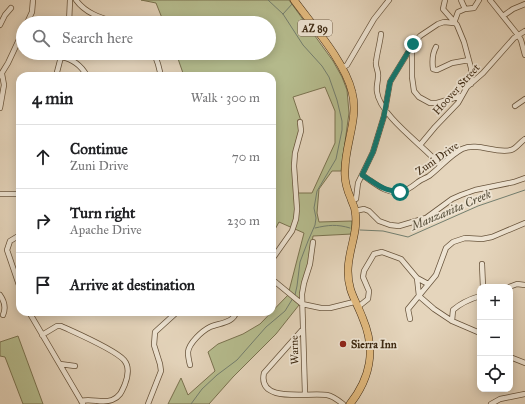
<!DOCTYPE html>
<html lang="en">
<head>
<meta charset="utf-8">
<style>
	body { margin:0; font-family:"IM FELL Great Primer",serif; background:#f6f6f6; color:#202124 }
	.controls { position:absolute; right:12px; bottom:12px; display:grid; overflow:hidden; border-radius:8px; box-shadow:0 2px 10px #0003 }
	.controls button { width:36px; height:36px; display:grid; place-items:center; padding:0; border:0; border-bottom:1px solid #e0e0e0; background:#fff; color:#202124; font:20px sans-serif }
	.stop { position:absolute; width:12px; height:12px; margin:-9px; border:3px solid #0f766e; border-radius:50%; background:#fff }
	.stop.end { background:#0f766e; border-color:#fff; box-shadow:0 1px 4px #0008 }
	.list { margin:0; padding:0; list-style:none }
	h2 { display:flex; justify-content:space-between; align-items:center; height:52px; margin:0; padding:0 16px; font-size:17px }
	h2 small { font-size:13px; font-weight:400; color:#757577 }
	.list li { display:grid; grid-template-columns:26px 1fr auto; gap:12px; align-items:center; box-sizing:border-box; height:64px; padding:0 16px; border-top:1px solid #e0e0e0 }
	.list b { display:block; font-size:15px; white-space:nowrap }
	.list p { margin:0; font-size:13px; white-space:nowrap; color:#757577 }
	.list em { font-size:13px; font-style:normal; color:#757577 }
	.icon { flex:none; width:22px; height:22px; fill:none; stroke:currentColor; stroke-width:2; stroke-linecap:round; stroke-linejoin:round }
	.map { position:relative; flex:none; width:525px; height:404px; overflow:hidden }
	.search { position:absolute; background:#fff; box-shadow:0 2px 10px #0003; left:16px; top:16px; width:260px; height:44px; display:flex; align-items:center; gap:10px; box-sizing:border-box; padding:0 14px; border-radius:22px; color:#757577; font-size:15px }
	.panel { position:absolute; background:#fff; box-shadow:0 2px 10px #0003; left:16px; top:72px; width:260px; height:244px; border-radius:12px }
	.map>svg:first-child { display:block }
	.green { fill:#b6bd8f; stroke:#7a7350; fill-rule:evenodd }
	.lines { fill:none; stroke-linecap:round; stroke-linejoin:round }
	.stream { stroke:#737f70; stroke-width:1 }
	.street-casing { stroke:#68543c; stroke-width:6 }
	.primary-casing { stroke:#3e2912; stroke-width:8 }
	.street { stroke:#eee4d3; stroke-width:4.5 }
	.primary { stroke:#e2ba7e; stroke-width:7 }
	.route { stroke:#0f766e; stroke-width:5 }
	.poi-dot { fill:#8f2418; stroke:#eee4d3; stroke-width:1.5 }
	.labels { text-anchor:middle; stroke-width:3.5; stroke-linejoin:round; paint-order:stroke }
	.shield { fill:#eee4d3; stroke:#73614c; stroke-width:1 }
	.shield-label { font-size:10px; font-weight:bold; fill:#3e2912 }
	.street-label { font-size:11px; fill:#3e2912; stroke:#eee4d3 }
	.poi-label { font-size:11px; font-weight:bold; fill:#3e2912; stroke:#eee4d3; text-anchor:start }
	.water-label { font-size:12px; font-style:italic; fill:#544d39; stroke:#eee4d3 }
</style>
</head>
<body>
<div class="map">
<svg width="525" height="404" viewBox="0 0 525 404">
	<rect width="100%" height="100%" fill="#e5d5bc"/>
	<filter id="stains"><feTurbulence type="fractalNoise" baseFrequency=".005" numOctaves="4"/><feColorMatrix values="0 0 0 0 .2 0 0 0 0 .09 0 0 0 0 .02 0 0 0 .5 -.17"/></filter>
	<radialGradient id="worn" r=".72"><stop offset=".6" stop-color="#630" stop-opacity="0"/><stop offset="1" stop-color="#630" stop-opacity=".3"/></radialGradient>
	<path class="green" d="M141,0H289L333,61L342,77L347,90L349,113L341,171H332L319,189L317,213L319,222L352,221V234L313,236L309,264L301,300L289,291L304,233L279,222L272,235V76H184L176,53H269V23H164L156,3ZM325,87L335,111V143L312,193H298L295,178L296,154L301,121L293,97Z
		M288,295L299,305L276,334L233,377L209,404H168L181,378L188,395L215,371L208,352L218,344L243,334L260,324Z
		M18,336L43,404H23L5,357L0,356V342Z"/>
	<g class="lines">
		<path class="stream" d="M268,0L283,14L303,45L322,66L329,77L337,100L342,121V130L336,159L317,191L314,208L316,218L315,225L308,241L300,262L297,286L295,295
			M283,14L293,3
			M315,228C328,225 337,224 350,228
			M360,230L383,231L408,237L478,206L525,190
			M191,404L202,389L217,375L237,360L266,327L285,311L293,298"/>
		<defs>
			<path id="street" d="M76,0C86,14 102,18 118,23
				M445,0L443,9L457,25L464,42L471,68V84
				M461,0L465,9
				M490,0L518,35L521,40L525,55
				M503,16L513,9L525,4
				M27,23L32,12L33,0
				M69,23L70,0
				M0,25L5,15L11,8
				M381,34C380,43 377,53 376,62C375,67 379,71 378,77C378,82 376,86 377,92C380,116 424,146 440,165
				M412,46V77L414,91L419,97L430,103H437L461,96
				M436,47C432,54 432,61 433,69L437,70L452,63L469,60
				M154,53L158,64L161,76
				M61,57C73,59 81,65 87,76
				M342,68L347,65L374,19L389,0
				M0,76L8,63L23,31
				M56,76L62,53
				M515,106L525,99
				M0,108L4,85L2,74
				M300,122L301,131L295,153L294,166L297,209L296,219L292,231L273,258V280L302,304L321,308H330L354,302
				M420,145L435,127L458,103L467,87L483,73L514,38L525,31
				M362,175C374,182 385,194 400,192C407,191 413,186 418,182C422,179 426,178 429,176C441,167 449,156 462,149C478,142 495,154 511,150C516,149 520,142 525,139
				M0,194H20
				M351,201L356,199L358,183L373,152L384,116L390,82L396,72L412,46L420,36L438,24L444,22L454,23L458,12L465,9L474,8L479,0
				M355,211L364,209L369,211L379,221L390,225L399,226L426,218L452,199L461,195L475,190L514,182L525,178
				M20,235L10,241L7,250L20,288
				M482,264L483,287
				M417,278L428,284
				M509,287L517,284L525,285
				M0,295C5,302 6,308 3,315
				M419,296L434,309L452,321L480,333
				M358,307L368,299L369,291L363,277L364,271L374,254L382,252L401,259L417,278L419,296
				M29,312L83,404
				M410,319L408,309L436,275L446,248L453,242L465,238L482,239L492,237L525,223
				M452,321L453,310C461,303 470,299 480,296
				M303,329L264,373C257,404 308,392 327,395C333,396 338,400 343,404
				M42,335L57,326H61C76,333 114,349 124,360C130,367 128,376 125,384C122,391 120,397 112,400C102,404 92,398 81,401
				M510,357L525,363
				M60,364L75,366
				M190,365C189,361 188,356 188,352C189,343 202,331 210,327C219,323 234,323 236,312
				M305,394L302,294L304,283L310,264L313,242
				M148,404L161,371L160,364L154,345L155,332L177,312
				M491,404L500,399L525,394"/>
			<path id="primary" d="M294,0C313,26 345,62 352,92C359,118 345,144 345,170C344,180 347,190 351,199C352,203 355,207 355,211C359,231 348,250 348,271C348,292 356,300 363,319C376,350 371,377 350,404"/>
		</defs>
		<use href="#street" class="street-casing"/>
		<use href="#primary" class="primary-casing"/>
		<use href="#street" class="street"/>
		<use href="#primary" class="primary"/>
	</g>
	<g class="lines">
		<path class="route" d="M400,192C381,190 377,184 362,175L373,152L384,116L390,82L413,44"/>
	</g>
	<circle class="poi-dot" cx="343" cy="344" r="4"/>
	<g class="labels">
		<rect class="shield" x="298" y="20" width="34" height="16" rx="3"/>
		<g class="shield-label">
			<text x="315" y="32">AZ 89</text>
		</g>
		<g class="street-label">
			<text transform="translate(456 89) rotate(-48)" y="4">Hoover Street</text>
			<text transform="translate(437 158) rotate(-35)" y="4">Zuni Drive</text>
			<text transform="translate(294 350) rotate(-92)" y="4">Warne</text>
		</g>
		<g class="poi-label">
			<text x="351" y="348">Sierra Inn</text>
		</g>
		<g class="water-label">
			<text transform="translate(451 210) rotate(-23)" y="4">Manzanita Creek</text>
		</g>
	</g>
	<rect width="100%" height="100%" filter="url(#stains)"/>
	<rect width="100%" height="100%" fill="url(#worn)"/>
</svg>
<div class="controls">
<button>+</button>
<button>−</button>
<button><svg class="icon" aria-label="locate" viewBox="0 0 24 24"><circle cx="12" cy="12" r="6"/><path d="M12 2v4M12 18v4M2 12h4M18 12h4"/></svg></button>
</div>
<div class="stop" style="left:400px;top:192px"></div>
<div class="stop end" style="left:413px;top:44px"></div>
<div class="search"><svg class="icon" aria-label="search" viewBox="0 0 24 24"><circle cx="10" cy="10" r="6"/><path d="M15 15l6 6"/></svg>Search here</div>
<section class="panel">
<h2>4 min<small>Walk · 300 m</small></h2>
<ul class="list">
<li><svg class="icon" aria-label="ahead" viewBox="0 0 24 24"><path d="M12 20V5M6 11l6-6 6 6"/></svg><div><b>Continue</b><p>Zuni Drive</p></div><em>70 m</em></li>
<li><svg class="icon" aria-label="right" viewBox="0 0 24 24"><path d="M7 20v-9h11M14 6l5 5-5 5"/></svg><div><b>Turn right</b><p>Apache Drive</p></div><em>230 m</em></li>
<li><svg class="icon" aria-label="arrive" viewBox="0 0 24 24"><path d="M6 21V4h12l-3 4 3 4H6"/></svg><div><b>Arrive at destination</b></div></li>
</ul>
</section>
</div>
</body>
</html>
